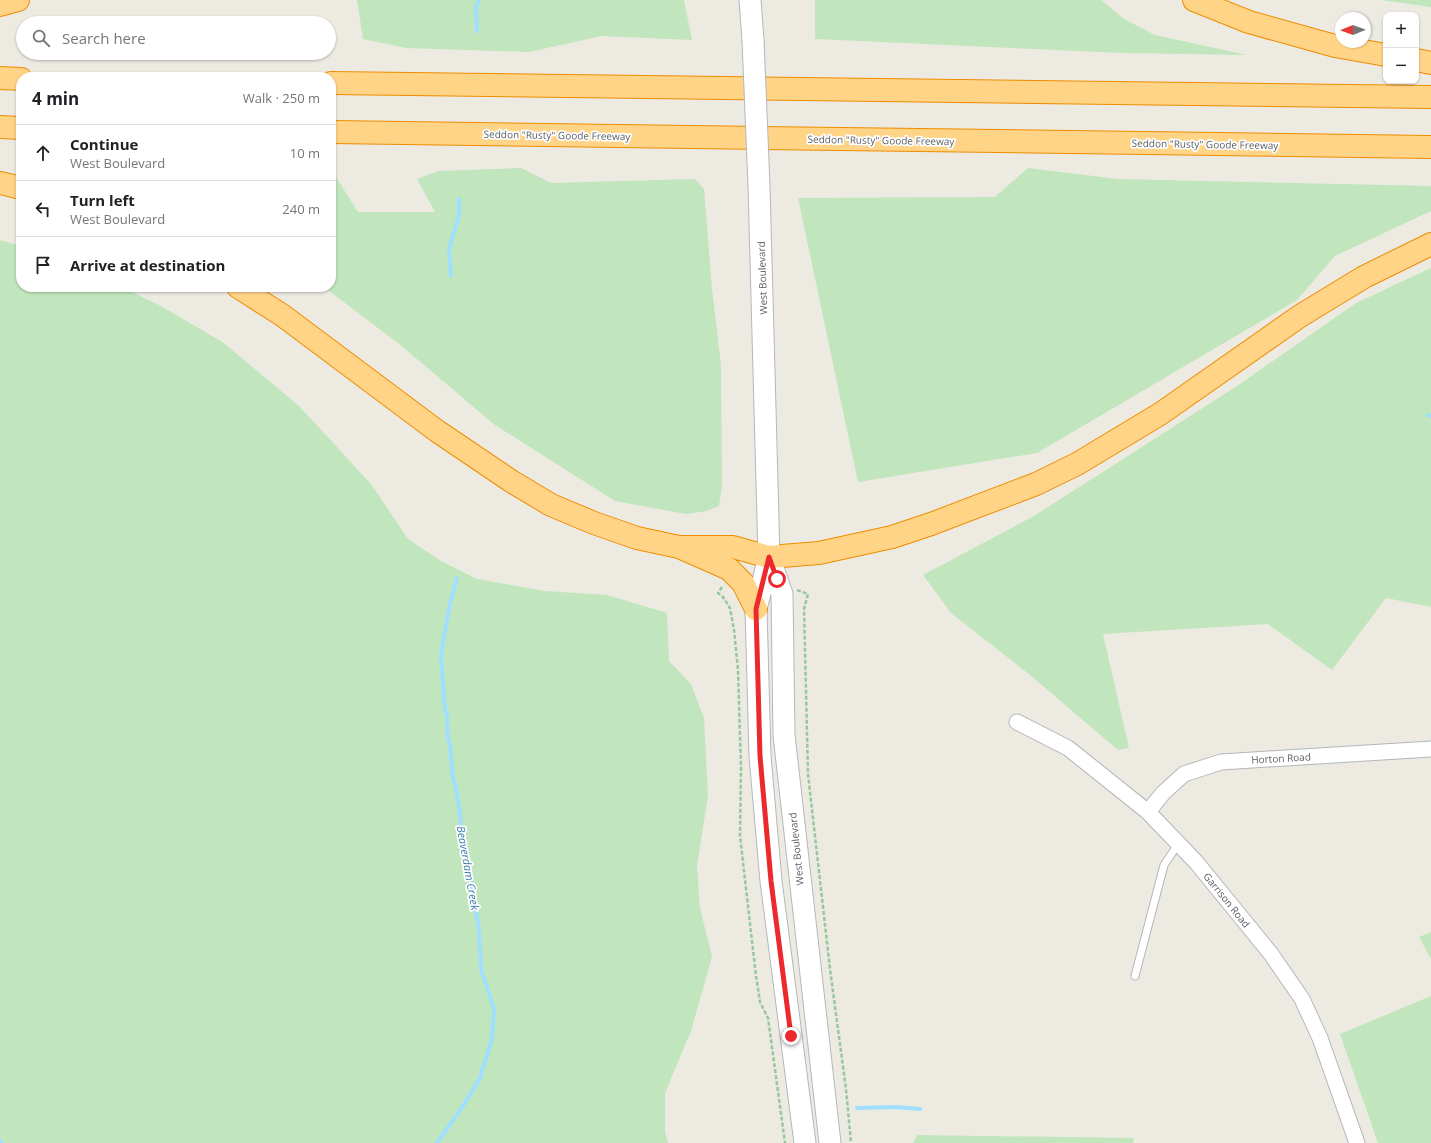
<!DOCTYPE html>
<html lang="en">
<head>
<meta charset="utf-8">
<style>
	body { margin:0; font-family:"Open Sans",sans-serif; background:#f6f6f6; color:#202124 }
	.controls { position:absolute; right:12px; top:12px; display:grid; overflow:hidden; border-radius:8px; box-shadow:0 1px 3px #0004 }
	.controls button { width:36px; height:36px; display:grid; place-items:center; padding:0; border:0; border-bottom:1px solid #e0e0e0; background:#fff; color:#202124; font:20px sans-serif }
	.compass { position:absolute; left:1335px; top:12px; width:36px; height:36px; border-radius:50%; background:#fff; box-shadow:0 1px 3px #0004; rotate:269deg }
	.stop { position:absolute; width:12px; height:12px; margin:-9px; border:3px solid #ec292d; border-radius:50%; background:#fff }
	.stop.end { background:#ec292d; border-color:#fff; box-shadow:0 1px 4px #0008 }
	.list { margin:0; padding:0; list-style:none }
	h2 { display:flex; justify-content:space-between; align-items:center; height:52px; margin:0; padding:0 16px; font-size:17px }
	h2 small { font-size:13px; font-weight:400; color:#757577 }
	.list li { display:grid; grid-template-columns:26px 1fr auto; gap:12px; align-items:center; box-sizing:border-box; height:56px; padding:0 16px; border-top:1px solid #e0e0e0 }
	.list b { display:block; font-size:15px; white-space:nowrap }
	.list p { margin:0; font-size:13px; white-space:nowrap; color:#757577 }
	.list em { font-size:13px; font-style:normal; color:#757577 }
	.icon { flex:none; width:22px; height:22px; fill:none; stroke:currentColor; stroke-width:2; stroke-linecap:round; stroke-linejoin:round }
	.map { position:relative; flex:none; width:1431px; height:1143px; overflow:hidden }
	.search { position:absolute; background:#fff; box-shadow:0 1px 3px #0004; left:16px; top:16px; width:320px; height:44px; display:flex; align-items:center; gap:10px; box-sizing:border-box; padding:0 14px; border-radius:22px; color:#757577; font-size:15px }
	.panel { position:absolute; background:#fff; box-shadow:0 1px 3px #0004; left:16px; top:72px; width:320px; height:220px; border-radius:16px }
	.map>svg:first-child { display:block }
	.green { fill:#c1e6bd }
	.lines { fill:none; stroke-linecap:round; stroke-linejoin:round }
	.stream { stroke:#a0dfff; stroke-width:4 }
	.lane-casing { stroke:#b2b6ba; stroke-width:9 }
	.street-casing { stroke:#b2b6ba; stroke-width:17 }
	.secondary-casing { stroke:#b3b8bd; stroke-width:23 }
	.highway-casing { stroke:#ef8c00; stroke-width:24 }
	.path { stroke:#96c79f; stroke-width:2.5; stroke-dasharray:4 2; stroke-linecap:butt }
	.lane { stroke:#fff; stroke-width:7 }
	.street { stroke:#fff; stroke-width:15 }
	.secondary { stroke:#fff; stroke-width:21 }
	.highway { stroke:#ffd487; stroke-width:22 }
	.secondary-bridge-casing { stroke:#b3b8bd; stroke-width:23; stroke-linecap:butt }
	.secondary-bridge { stroke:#fff; stroke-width:21 }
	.route { stroke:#ec292d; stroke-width:5 }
	.labels { text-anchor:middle; stroke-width:3.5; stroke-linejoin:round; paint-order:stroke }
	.street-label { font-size:10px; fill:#5a5f63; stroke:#fff }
	.water-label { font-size:11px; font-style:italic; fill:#397baa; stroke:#fff }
</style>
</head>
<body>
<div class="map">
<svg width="1431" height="1143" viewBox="0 0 1431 1143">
	<rect width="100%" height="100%" fill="#edeae2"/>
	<path class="green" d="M357,0H684L692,40L602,36L529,52L406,48L363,39Z
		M815,0H1101L1124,19L1155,35L1247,55L1123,53L815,39Z
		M1381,0H1431V7Z
		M521,168L551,183L695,179L704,189L712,288L721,365L722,487L719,506L707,511L686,514L615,501L495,425L399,344L324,287H331V173L334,174L358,212H435L417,179L438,171Z
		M1028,168L1118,179L1431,186V211L1335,256L1297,300L1037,453L858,482L798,198L995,197Z
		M0,240L21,246V287H122L161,306L224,343L299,406L371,484L408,539L441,561L477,579L545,591L607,595L667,613L669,661L691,684L704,718L708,796L697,865L700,908L712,957L691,1031L665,1093V1131L668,1143H0Z
		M1431,268V607L1386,598L1332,670L1268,624L1103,634L1129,748L1118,750L1030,675L951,613L923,575L1034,516L1237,386L1356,303Z
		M1431,932V959L1419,937Z
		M1431,996V1143H1378L1340,1034Z
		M917,1135L1134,1138L1133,1143H913Z"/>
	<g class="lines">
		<path class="stream" d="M477,31L476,8L479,0
			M451,276L449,249L459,215V199
			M1428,415L1431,416
			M857,1108L894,1107L920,1109
			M0,1141L1,1143
			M437,1143L465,1103L480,1078L492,1039L494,1009L481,969L479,928L461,829C461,820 457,786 453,779L450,744L448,740L447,715L445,710L441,655L449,608L457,578"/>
		<defs>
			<path id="lane" d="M1135,976L1164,865L1179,843"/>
			<path id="street" d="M1017,722L1068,748L1148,812L1196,862L1271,954L1302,999L1320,1038L1357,1143
				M1148,812L1163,793L1184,774L1221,762L1431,749"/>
			<path id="secondary" d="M750,0L753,40
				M759,186L769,557L782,594L784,735L830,1143
				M769,557L756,609L760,756L771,881L805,1143"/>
			<path id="highway" d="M1194,0L1249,22L1335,46L1386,55
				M0,5L18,0
				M1416,60L1431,63
				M0,78L21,79
				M331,83L1431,97
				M0,127L21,128
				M331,132L1431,147
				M0,183L21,188
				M238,287L282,315L437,431L511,481L551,505L594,523L637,538L679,547L729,569L743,583L756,609
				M679,547H733L769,557L819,553L892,537L931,524L1036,484L1077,464L1160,414L1300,316L1364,277L1431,244"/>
		</defs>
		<use href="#lane" class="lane-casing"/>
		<use href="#street" class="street-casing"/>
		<use href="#secondary" class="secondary-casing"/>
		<use href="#highway" class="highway-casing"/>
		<path class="path" d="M722,587L718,593L723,597L730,608L734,630L738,670L741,768L740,836L756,976L760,1002L768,1018L785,1143
			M797,590L808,594L804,609L808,774L830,969L846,1089L851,1143"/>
		<use href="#lane" class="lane"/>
		<use href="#street" class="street"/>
		<use href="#secondary" class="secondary"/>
		<use href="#highway" class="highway"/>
		<defs>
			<path id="secondary-bridge" d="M753,40L759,186"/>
		</defs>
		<use href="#secondary-bridge" class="secondary-bridge-casing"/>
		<use href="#secondary-bridge" class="secondary-bridge"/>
	</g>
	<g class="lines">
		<path class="route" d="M777,579L769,557L756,609L760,756L771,881L791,1036"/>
	</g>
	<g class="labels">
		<g class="street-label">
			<text transform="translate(557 135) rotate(1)" y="4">Seddon "Rusty" Goode Freeway</text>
			<text transform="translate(881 140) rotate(1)" y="4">Seddon "Rusty" Goode Freeway</text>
			<text transform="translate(1205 144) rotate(1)" y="4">Seddon "Rusty" Goode Freeway</text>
			<text transform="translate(762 278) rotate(-92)" y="4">West Boulevard</text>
			<text transform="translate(1281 758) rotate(-3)" y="4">Horton Road</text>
			<text transform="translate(796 849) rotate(-96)" y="4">West Boulevard</text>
			<text transform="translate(1227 900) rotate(51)" y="4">Garrison Road</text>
		</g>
		<g class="water-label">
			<text transform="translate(468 868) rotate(80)" y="4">Beaverdam Creek</text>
		</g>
	</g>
</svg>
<div class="controls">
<button>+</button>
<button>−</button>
</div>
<svg class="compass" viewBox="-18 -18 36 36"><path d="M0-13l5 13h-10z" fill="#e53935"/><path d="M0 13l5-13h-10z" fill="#757577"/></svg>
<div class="stop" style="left:777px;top:579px"></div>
<div class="stop end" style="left:791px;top:1036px"></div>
<div class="search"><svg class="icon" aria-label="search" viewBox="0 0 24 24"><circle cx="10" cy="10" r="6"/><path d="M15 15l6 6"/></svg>Search here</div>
<section class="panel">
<h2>4 min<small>Walk · 250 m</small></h2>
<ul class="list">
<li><svg class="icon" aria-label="ahead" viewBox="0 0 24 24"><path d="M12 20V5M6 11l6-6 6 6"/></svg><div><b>Continue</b><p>West Boulevard</p></div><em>10 m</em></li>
<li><svg class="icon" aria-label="left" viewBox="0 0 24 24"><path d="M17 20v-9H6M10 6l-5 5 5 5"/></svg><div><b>Turn left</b><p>West Boulevard</p></div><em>240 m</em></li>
<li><svg class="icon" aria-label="arrive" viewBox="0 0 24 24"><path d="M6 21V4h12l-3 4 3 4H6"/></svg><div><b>Arrive at destination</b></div></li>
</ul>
</section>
</div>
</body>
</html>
